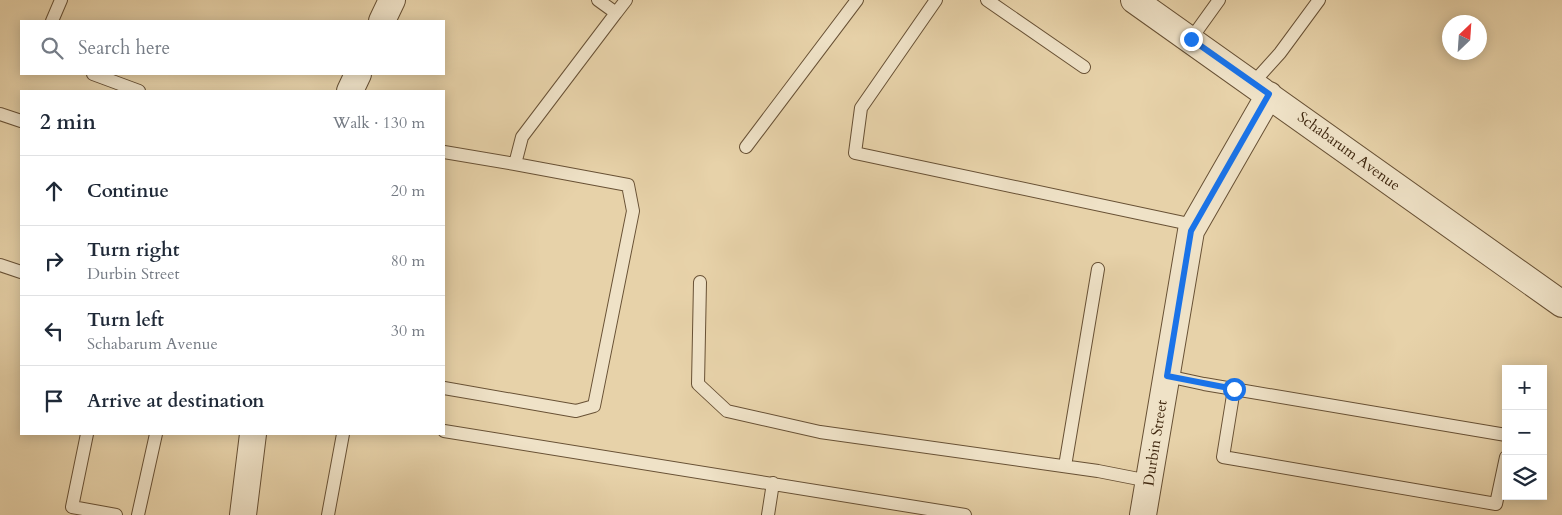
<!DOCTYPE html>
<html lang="en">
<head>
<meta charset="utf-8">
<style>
	body { margin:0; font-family:Cardo,serif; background:#f2f2f3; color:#1f2937 }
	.controls { position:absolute; right:15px; bottom:15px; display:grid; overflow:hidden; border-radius:0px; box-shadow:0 2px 12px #0003 }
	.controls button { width:45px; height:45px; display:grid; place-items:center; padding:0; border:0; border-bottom:1px solid #e0e1e3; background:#fff; color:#1f2937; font:25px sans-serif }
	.compass { position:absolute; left:1442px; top:15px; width:45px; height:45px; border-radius:50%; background:#fff; box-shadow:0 2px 12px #0003; rotate:25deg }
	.stop { position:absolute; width:15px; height:15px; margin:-11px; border:4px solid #1a73e8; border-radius:50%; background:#fff }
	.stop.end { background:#1a73e8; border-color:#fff; box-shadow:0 1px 5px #0008 }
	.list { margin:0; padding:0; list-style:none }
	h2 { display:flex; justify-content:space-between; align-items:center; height:65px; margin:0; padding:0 20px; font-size:21px }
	h2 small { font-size:16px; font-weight:400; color:#747a83 }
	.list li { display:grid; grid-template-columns:32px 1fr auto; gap:15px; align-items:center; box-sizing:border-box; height:70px; padding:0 20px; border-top:1px solid #e0e1e3 }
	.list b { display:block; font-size:19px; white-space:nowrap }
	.list p { margin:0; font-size:16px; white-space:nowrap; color:#747a83 }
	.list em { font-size:16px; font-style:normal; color:#747a83 }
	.icon { flex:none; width:28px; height:28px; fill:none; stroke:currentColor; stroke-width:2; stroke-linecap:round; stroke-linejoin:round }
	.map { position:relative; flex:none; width:1562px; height:515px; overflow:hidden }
	.search { position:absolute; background:#fff; box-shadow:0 2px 12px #0003; left:20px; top:20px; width:425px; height:55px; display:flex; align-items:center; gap:12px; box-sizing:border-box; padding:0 18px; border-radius:0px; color:#747a83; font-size:19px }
	.panel { position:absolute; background:#fff; box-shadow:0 2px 12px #0003; left:20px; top:90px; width:425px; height:345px; border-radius:0px }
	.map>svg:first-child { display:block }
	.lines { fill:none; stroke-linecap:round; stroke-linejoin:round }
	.lane-casing { stroke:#685135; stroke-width:14 }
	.street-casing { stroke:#685135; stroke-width:28 }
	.lane { stroke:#efe2c7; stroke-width:12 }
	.street { stroke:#efe2c7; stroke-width:26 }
	.route { stroke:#1a73e8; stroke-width:6 }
	.labels { text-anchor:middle; stroke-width:4; stroke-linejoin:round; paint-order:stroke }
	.street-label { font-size:15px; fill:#3e260e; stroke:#efe2c7 }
</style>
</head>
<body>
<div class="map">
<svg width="1562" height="515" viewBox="0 0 1562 515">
	<rect width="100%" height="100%" fill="#e7d2a9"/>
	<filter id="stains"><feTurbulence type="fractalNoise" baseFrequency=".004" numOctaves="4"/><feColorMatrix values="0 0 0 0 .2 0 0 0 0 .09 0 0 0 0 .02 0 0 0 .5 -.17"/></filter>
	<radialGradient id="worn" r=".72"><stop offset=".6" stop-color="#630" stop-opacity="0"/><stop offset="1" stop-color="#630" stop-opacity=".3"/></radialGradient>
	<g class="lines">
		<defs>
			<path id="lane" d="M598,0L616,13L626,0
				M936,0L861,108L855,153L1194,225
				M987,0L1084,67
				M52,21L61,0
				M1191,39L1219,0
				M93,74L139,91
				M1253,83L1280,53L1319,0
				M0,114L21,121
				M746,147L857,0
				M444,152L515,164
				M0,265L21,272
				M700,282L698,384L727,411L820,432L1098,471L1149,481
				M1167,376L1204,384L1506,435
				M444,388L576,411L594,406L633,211L628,185L515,164L522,137L616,13
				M1234,389L1223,457L1496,504L1506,457
				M444,431L965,515
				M87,434L72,507L116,515
				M1065,466L1098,269
				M138,515L156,434
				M328,515L343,434
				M768,515L773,483"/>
			<path id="street" d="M1134,0L1562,304
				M382,21L392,0
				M350,91L358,74
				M243,515L253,434
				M1143,515L1191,231L1269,95"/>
		</defs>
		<use href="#lane" class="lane-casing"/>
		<use href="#street" class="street-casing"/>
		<use href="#lane" class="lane"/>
		<use href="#street" class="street"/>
	</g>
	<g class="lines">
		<path class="route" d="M1191,39L1269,94L1191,231L1167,376L1234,389"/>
	</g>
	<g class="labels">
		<g class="street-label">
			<text transform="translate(1349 151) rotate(36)" y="5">Schabarum Avenue</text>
			<text transform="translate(1155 443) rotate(-81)" y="5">Durbin Street</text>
		</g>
	</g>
	<rect width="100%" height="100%" filter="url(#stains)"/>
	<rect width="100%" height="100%" fill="url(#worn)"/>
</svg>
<div class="controls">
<button>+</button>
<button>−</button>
<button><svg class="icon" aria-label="layers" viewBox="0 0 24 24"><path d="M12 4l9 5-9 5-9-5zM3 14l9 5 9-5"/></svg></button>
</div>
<svg class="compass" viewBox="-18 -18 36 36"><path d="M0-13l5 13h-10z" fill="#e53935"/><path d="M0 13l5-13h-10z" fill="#747a83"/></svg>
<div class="stop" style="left:1234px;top:389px"></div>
<div class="stop end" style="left:1191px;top:39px"></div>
<div class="search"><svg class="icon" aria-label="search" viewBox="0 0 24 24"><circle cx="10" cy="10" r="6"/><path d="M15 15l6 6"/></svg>Search here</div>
<section class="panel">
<h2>2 min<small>Walk · 130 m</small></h2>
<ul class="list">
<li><svg class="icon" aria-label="ahead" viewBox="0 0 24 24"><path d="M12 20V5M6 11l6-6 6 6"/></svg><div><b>Continue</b></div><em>20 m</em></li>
<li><svg class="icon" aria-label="right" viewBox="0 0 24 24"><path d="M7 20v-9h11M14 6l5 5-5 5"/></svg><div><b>Turn right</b><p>Durbin Street</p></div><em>80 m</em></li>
<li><svg class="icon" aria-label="left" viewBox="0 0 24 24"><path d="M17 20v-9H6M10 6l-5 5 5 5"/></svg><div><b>Turn left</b><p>Schabarum Avenue</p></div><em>30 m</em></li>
<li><svg class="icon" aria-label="arrive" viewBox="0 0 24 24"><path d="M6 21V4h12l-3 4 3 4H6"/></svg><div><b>Arrive at destination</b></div></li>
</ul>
</section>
</div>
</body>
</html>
